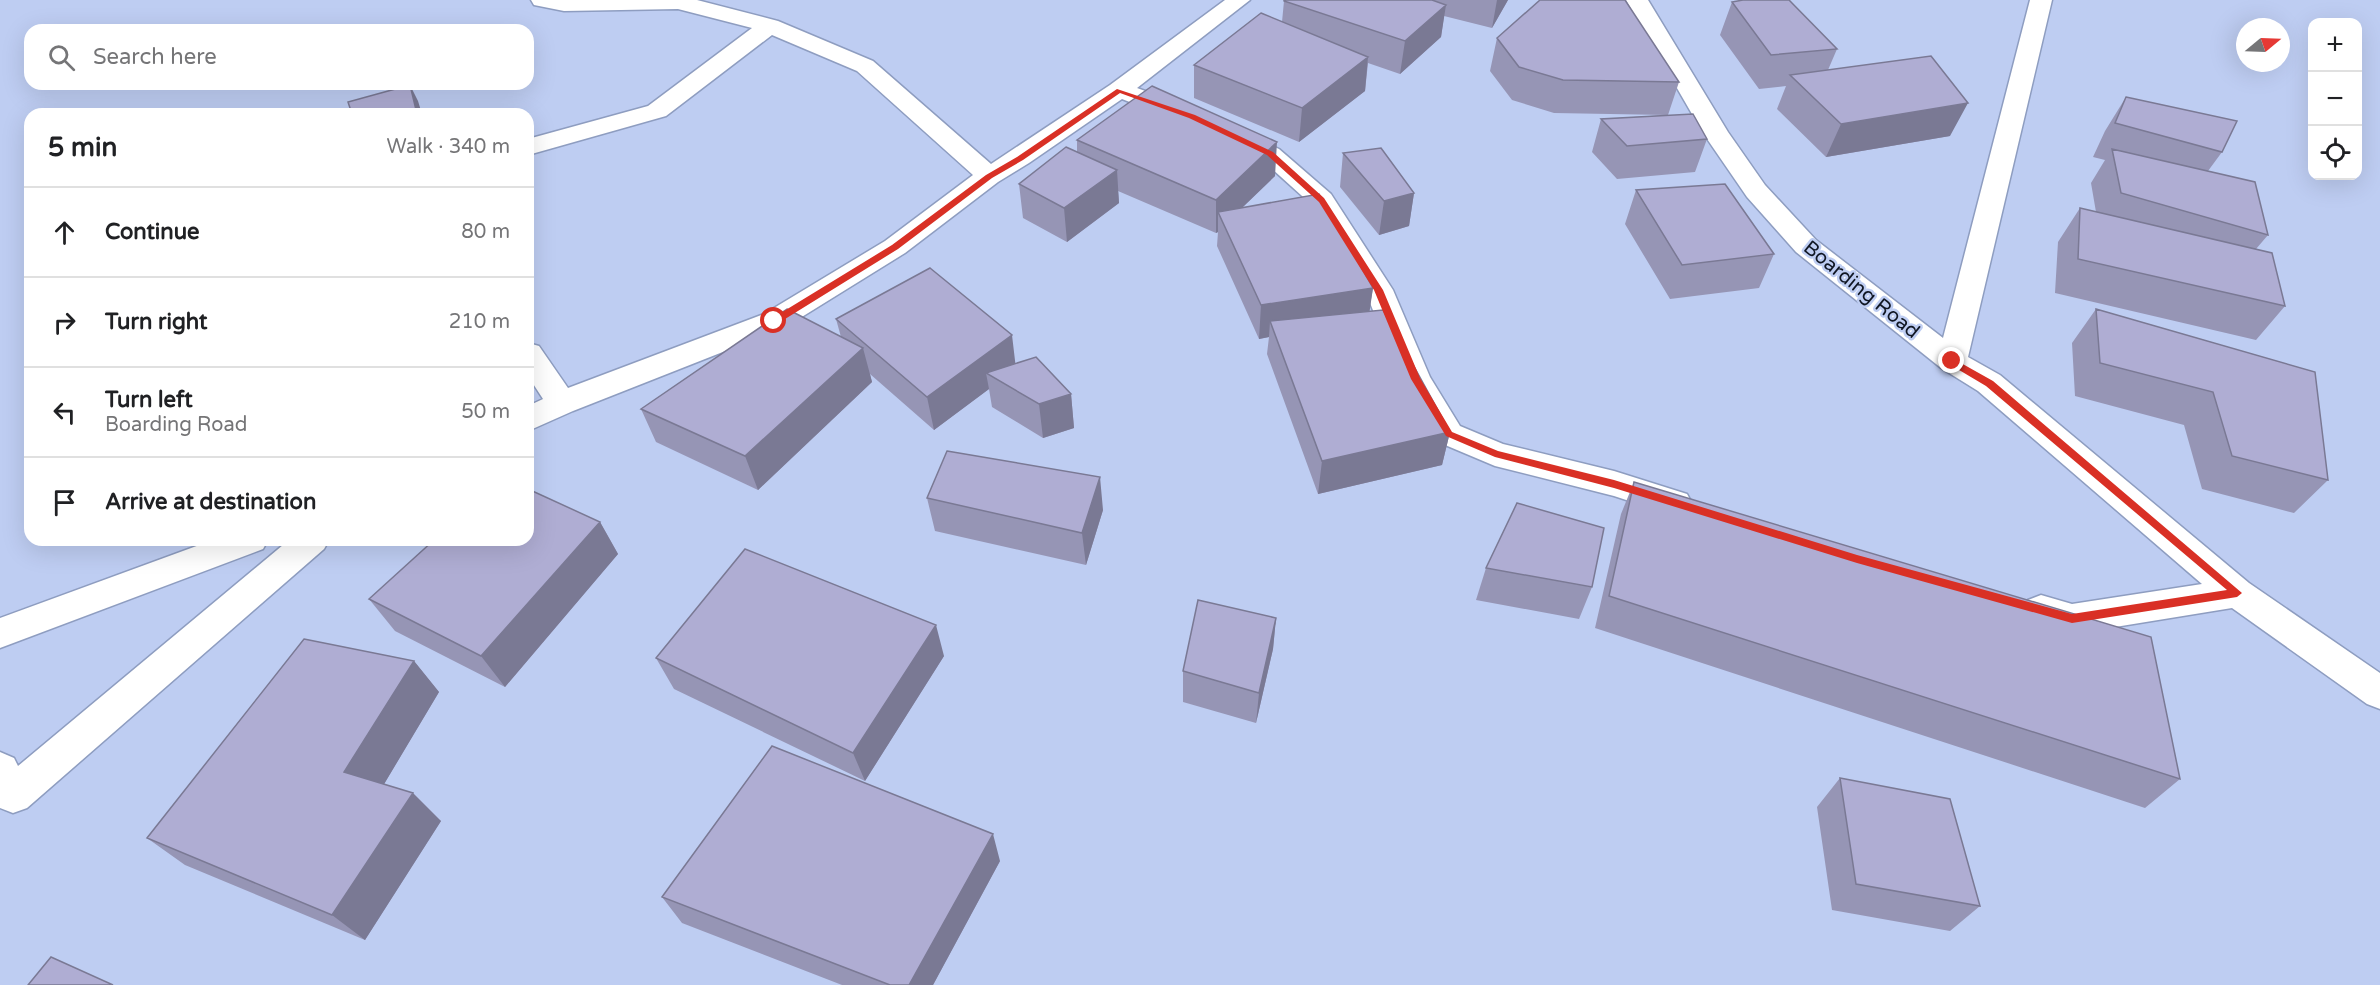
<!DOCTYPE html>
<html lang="en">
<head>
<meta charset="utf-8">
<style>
	body { margin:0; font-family:"Varela Round",sans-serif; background:#f2f2f2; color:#202124 }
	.controls { position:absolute; right:18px; top:18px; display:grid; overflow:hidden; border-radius:12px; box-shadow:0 6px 24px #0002 }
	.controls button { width:54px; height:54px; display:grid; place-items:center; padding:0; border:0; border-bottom:2px solid #e0e0e0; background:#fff; color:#202124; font:30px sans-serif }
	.compass { position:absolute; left:2236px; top:18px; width:54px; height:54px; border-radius:50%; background:#fff; box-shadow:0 6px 24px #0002; rotate:71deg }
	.stop { position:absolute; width:18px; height:18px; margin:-14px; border:4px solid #d93025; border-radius:50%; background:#fff }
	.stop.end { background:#d93025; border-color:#fff; box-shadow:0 2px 6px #0008 }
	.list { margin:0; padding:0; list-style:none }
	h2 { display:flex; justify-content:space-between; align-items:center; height:78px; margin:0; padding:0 24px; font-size:26px }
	h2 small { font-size:20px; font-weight:400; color:#757577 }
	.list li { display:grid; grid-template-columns:39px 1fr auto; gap:18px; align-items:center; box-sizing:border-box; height:90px; padding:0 24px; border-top:2px solid #e0e0e0 }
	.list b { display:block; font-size:22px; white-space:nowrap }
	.list p { margin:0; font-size:20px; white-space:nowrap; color:#757577 }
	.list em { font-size:20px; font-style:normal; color:#757577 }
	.icon { flex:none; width:33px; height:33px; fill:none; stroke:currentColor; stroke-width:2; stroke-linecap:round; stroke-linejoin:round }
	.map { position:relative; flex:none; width:2380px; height:985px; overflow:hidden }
	.search { position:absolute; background:#fff; box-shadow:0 6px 24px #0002; left:24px; top:24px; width:510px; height:66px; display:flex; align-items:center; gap:15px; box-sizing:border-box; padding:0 21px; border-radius:18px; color:#757577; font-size:22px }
	.panel { position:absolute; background:#fff; box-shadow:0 6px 24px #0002; left:24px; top:108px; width:510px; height:438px; border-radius:18px }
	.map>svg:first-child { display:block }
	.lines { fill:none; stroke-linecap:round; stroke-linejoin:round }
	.minor-casing { stroke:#8e9dc0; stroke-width:3 }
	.minor { fill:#fff; fill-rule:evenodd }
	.wall { fill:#9695b5 }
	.shaded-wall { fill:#7a7994 }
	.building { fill:#afadd3; stroke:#7a7994; stroke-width:1.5 }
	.route { fill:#d93025 }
	.labels { text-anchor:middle; stroke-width:5; stroke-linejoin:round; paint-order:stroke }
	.street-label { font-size:20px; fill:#101623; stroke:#becdf2 }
</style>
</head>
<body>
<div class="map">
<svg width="2380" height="985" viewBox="0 0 2380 985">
	<rect width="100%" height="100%" fill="#becdf2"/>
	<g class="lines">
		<defs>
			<path id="minor" d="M531,0H697L778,21L873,61L991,164L1110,85L1225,0H1250L1137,88L1189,107L1192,112L1189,117C1168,122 1141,106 1122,99L1029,163L998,182L905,253L784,328L573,411L528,431V406L543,399L528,376V343L539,346L568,388L764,314L885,241L973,175L857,71L772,35L666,116L528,155V139L648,106L752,28L678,9L564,11L534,5Z
				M1626,0H1648L1728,132L1765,185L1816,240L1943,338L2030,0H2052L1968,357L2000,375L2249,583L2380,673V709L2367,704L2232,608L2072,634L2028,620L2023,610L2028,600L2041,595L2072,604L2202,584L1978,391L1941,368L1796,252L1747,197L1703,133Z
				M1238,130L1279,149L1331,194L1393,290L1430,377L1460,426L1503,444L1614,471L1687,494L1692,503L1687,512L1675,516L1614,496L1495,466L1438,442L1400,379L1365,290L1312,205L1261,159L1229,143L1225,138L1229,133Z
				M213,540H268L263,549L0,648V618Z
				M289,540H329L324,549L27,808L13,813L0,808V752L14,758L18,766Z"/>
		</defs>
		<use href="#minor" class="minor-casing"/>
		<use href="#minor" class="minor"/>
	</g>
	<path class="wall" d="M1284,0H1508L1492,28L1444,16L1441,37L1400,74L1368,63L1365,91L1299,142L1194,98V65L1282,22L1284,1Z
		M1732,2L1837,49L1828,70L1950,136L1826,157L1777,109L1786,86L1759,89L1720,35Z
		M1497,38L1679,82L1668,115L1707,139L1695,172L1617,179L1592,152L1601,119L1666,115L1554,113L1512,100L1490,71Z
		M2126,97L2222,152L2208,171L2268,235L2256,249L2285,306L2256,340L2055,293L2058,242L2080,208L2096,212L2091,183L2105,160L2093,157L2105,131Z
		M1077,140L1275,176L1243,207L1373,288L1369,311L1450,432L1442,465L1318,494L1267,354L1269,337L1259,339L1217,246L1218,232L1216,233L1118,191L1119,203L1067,242L1023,218L1019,184L1077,152Z
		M1343,153L1414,193L1409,226L1379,235L1340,187Z
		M1636,190L1774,254L1759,288L1670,299L1625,224Z
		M2096,309L2315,372L2328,480L2294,513L2202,489L2184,425L2075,396L2072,343Z
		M836,319L1016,364L1071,394L1074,428L1043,438L992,407L989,389L934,430L870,374L872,382L758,490L656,442L641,409L841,337Z
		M1634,482L2180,779L2145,808L1595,628L1621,514Z
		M927,498L1103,510L1086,565L935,531Z
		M600,522L618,554L505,687L395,631L369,599Z
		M1486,568L1592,587L1579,619L1476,600Z
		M1276,618L1273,649L1256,723L1183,702V671Z
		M944,656L865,781L674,689L656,658Z
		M414,661L439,692L384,784L441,821L365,940L185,865L147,838Z
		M1840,778L1980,906L1950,931L1832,910L1817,807Z
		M1000,861L933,985H842L682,923L662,897Z"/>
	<path class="shaded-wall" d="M1497,0H1508L1492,28Z
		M1446,5L1441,37L1400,74L1405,41Z
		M1368,57L1365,91L1299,142L1302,108Z
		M410,85L418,101L422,114H417Z
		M1968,103L1950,136L1826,157L1841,124Z
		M1277,142L1275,176L1224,225L1218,212V232L1216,233V200Z
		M1117,170L1119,203L1067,242L1064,208Z
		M1414,193L1409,226L1379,235L1384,201Z
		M1373,288L1368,322L1270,321L1269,337L1259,339L1261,305Z
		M1012,335L1016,369L986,373L989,389L934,430L927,397Z
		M863,348L872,382L758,490L745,456Z
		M1071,394L1074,428L1043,438L1039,404Z
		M1450,432L1442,465L1318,494L1322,461Z
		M1100,477L1103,510L1086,565L1082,533Z
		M600,522L618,554L505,687L481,656Z
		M1276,618L1273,649L1256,723L1259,693Z
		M936,625L944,656L865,781L853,753Z
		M414,661L439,692L374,801L344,772Z
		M413,793L441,821L365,940L332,915Z
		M993,834L1000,861L933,985H909Z"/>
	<path class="building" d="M1284,0H1432L1446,5L1405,41L1284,1Z
		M1540,0H1625L1679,82L1563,80L1519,67L1497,38Z
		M1743,0H1789L1837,49L1771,55L1732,2Z
		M1261,13L1368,57L1302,108L1194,65Z
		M1931,56L1968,103L1841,124L1790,75Z
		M410,85L417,114H352L348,102Z
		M1152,86L1277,142L1216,200L1077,140Z
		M2126,97L2237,121L2222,152L2115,123Z
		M1693,114L1707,139L1627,146L1601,119Z
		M1066,147L1117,170L1064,208L1019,184Z
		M1381,148L1414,193L1384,201L1343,153Z
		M2112,149L2255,182L2268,235L2121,193Z
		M1725,184L1774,254L1682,265L1636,190Z
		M1319,194L1373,288L1261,305L1218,212Z
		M2080,208L2272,253L2285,306L2078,259Z
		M930,268L1012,335L927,397L836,319Z
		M787,309L863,348L745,456L641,409Z
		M2096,309L2315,372L2328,480L2232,456L2213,392L2100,363Z
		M1383,310L1450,432L1322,461L1270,321Z
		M1036,357L1071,394L1039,404L986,373Z
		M947,451L1100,477L1082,533L927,498Z
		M1634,482L2151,637L2180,779L1609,596Z
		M528,489L600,522L481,656L369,599L434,540H528Z
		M1517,503L1604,528L1592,587L1486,568Z
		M745,549L936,625L853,753L656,658Z
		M1198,600L1276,618L1259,693L1183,671Z
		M304,639L414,661L344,772L413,793L332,915L147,838Z
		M772,746L993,834L909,985H890L662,897Z
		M1840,778L1950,799L1980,906L1856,884Z
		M51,957L113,985H28Z"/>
	<path class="route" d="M1117,89L1195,115L1273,152L1324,198L1383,290L1420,378L1452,432L1498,451L1614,480L1857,555L2072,614L2227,590L1986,386L1949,364L1948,361L1952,358L1993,381L2242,593L2237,597L2072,623L1857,563L1614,488L1495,457L1446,436L1411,379L1374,290L1319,202L1267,155L1189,118L1120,93L1023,160L992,178L898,249L777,324H771V319L892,245L986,175L1017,157Z"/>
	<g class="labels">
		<g class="street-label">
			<text transform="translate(1862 289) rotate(39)" y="7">Boarding Road</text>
		</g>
	</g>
</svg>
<div class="controls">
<button>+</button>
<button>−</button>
<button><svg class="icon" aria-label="locate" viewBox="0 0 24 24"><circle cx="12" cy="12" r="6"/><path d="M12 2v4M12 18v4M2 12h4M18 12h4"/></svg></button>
</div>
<svg class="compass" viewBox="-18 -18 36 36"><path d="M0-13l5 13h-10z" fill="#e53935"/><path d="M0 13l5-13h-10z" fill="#757577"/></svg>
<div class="stop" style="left:774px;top:321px"></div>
<div class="stop end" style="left:1952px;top:361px"></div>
<div class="search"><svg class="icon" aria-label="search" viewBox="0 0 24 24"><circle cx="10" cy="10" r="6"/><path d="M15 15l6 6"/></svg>Search here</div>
<section class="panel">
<h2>5 min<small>Walk · 340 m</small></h2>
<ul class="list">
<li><svg class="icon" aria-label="ahead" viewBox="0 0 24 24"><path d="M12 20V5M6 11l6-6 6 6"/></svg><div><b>Continue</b></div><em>80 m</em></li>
<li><svg class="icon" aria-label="right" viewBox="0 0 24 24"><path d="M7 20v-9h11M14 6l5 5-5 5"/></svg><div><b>Turn right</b></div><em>210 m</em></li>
<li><svg class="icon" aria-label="left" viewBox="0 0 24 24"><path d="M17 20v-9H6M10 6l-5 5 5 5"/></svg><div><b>Turn left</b><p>Boarding Road</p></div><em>50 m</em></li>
<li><svg class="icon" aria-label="arrive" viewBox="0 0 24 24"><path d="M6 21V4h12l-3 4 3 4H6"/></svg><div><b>Arrive at destination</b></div></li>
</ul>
</section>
</div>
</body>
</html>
